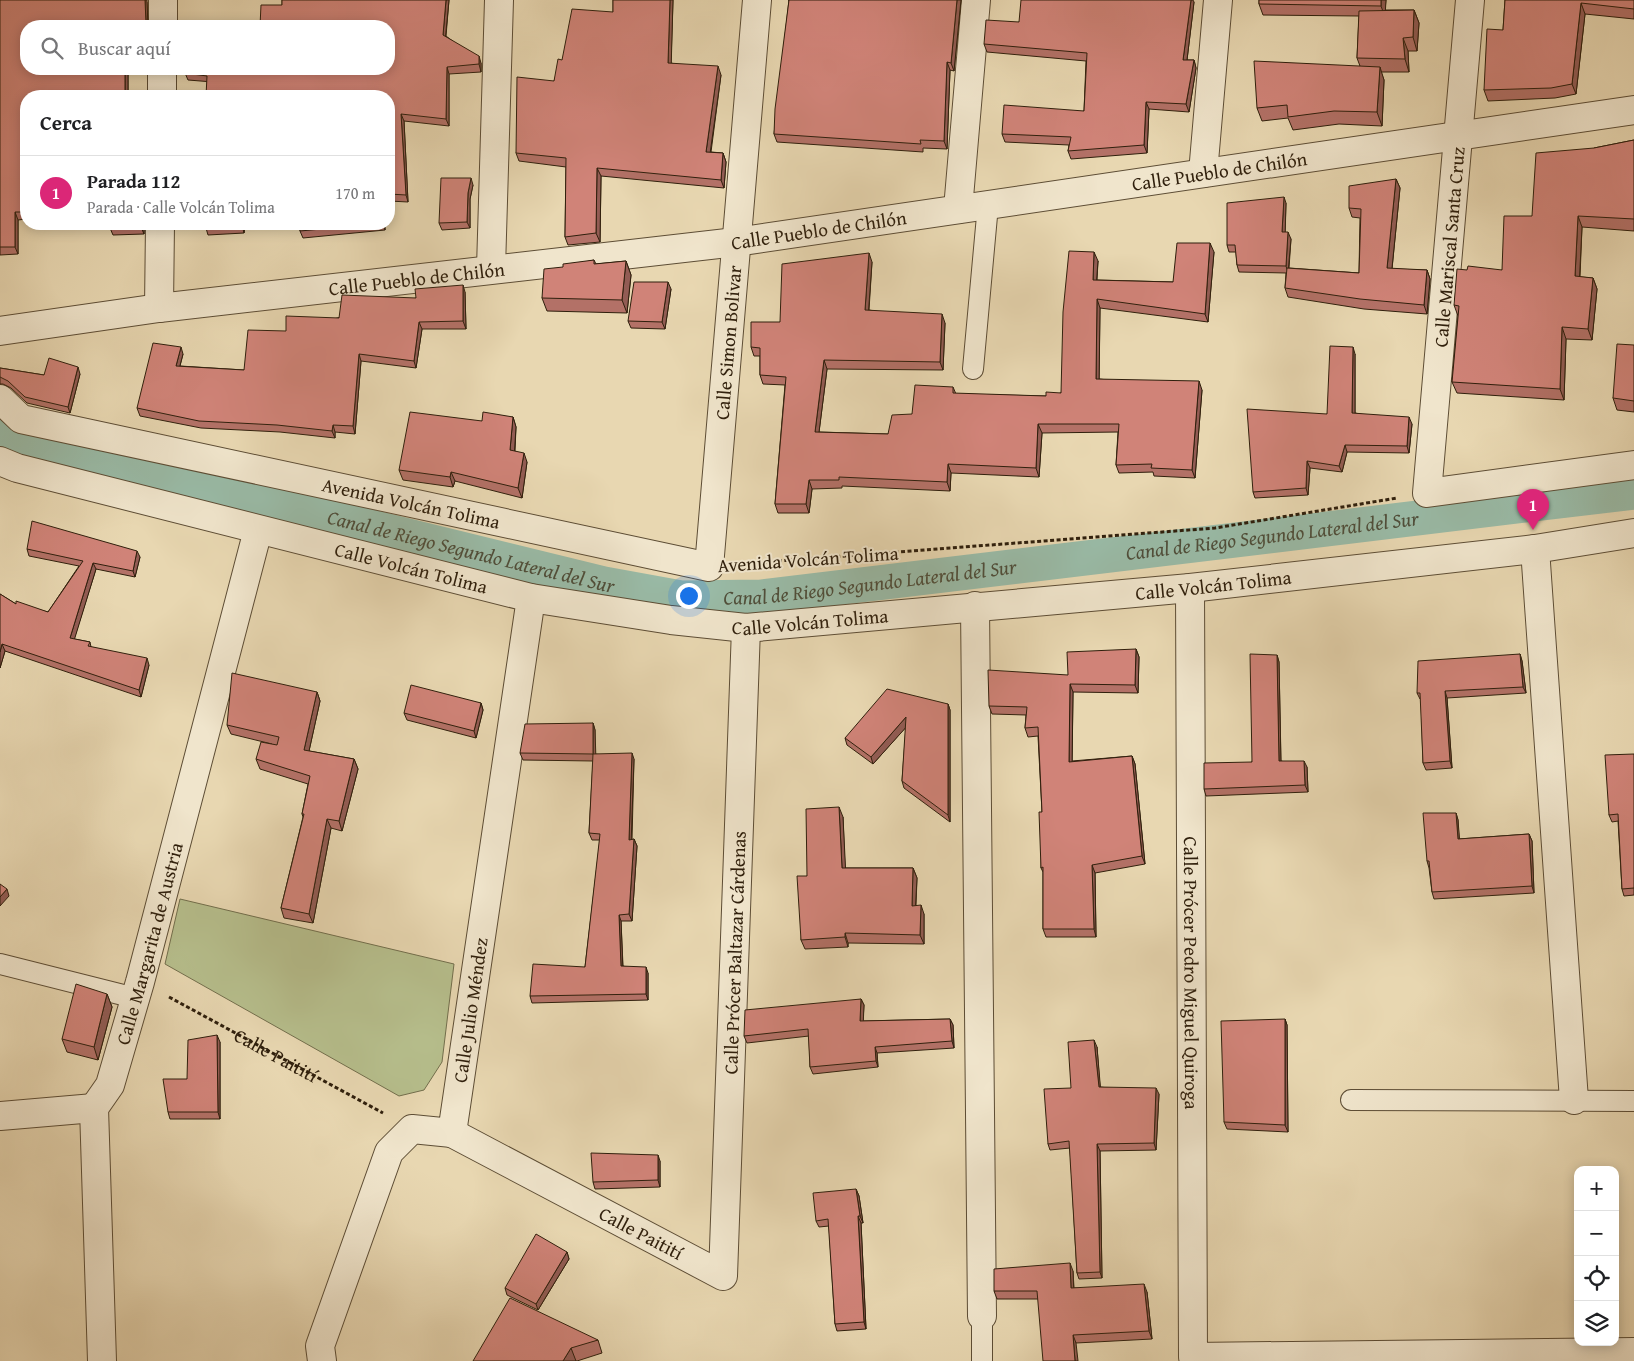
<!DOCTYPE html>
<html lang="es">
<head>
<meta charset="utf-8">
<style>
	body { margin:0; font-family:"Gentium Book Plus",serif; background:#f6f6f6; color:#202124 }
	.controls { position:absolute; right:15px; bottom:15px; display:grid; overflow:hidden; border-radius:10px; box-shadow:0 2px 12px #0003 }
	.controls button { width:45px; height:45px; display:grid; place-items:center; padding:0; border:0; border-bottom:1px solid #e0e0e0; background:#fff; color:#202124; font:25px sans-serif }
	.you { position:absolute; left:688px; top:595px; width:18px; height:18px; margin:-12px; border:4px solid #fff; border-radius:50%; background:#1a73e8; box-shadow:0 0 0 8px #1a73e833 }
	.badge { display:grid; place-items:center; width:32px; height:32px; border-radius:50%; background:#db2777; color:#fff; font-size:16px; font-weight:700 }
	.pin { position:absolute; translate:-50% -41px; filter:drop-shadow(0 1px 2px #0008) }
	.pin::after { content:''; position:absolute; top:26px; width:18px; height:15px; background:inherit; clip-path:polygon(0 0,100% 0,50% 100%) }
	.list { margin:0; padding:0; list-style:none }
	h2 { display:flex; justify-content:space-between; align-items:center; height:65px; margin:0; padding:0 20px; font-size:21px }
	h2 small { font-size:16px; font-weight:400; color:#757577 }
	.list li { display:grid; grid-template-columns:32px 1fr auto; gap:15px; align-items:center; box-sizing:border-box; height:75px; padding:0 20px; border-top:1px solid #e0e0e0 }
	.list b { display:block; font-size:19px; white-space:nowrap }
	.list p { margin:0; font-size:16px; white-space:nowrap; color:#757577 }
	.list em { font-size:16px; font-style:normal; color:#757577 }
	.icon { flex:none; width:28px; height:28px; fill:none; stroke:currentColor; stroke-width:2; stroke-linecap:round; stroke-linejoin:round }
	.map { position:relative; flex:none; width:1634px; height:1361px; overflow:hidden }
	.search { position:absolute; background:#fff; box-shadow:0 2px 12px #0003; left:20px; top:20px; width:375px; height:55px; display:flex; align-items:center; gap:12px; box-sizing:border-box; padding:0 18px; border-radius:20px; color:#757577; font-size:19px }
	.panel { position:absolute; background:#fff; box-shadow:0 2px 12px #0003; left:20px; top:90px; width:375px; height:140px; border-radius:20px }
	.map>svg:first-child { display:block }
	.green { fill:#b6be8c; stroke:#726e4c }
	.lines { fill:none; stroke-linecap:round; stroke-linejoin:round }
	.canal { stroke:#99baa6; stroke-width:35 }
	.service-casing { stroke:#5d4d35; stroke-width:22 }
	.minor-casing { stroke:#5d4d35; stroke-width:30 }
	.tertiary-casing { stroke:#5d4d35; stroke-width:30 }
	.path { stroke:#2f1f0c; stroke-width:3; stroke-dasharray:4 2.5; stroke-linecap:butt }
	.service { stroke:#f0e5cc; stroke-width:20 }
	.minor { stroke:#f0e5cc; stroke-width:28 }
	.tertiary { stroke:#f0e5cc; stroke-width:28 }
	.wall { fill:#b37167; stroke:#2f1f0c }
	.shaded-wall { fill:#925c54; stroke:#2f1f0c }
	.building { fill:#d08378; stroke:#2f1f0c }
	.labels { text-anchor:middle; stroke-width:4; stroke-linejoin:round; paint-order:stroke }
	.street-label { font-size:19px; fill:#2f1f0c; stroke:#f0e5cc }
	.water-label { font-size:20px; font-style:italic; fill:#4f4e3a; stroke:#f0e5cc }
</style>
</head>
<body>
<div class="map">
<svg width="1634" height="1361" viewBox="0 0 1634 1361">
	<rect width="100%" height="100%" fill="#e8d7b1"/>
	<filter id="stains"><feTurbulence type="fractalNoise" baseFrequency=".004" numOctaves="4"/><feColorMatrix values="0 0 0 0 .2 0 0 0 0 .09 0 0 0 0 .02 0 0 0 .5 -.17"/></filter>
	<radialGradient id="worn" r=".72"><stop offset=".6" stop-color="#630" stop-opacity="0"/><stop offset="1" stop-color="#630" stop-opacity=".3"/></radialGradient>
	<path class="green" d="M180,899L454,964L442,1062L424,1090L399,1096L165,964Z"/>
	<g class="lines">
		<path class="canal" id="s1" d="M0,436L604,584L681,598L761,597L1634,492"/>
		<defs>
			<path id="service" d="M973,369L988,205
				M0,964L135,998
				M1351,1100L1634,1101
				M982,1316V1361"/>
			<g id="minor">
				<path d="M1470,0L1427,493L1634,465"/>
				<path d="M163,26V0"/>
				<path d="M162,96V69"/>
				<path d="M1203,173L1218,0"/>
				<path d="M958,209L976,0"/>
				<path d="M491,268L499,0"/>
				<path d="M159,308L160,224"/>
				<path id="s3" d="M0,331L159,308L736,242L1634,110"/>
				<path id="s4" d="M0,399L21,419L709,567L757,0"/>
				<path d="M1535,549L1574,1100"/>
				<path id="s5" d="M1190,588L1193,1357L1634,1352"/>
				<path d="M975,606L982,1316"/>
				<path d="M0,1116L94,1108"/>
				<path id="s6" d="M452,1133L723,1276L746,628"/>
				<path id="s7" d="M102,1361L94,1108L110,1085L140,982L258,530"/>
				<path id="s8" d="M322,1361L320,1346L389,1152L412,1129L452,1133L531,598"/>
			</g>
			<g id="tertiary">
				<path id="s9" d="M0,461L17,468L531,598L671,620L746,628L1190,588L1535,549L1634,533"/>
			</g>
		</defs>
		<use href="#service" class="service-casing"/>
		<use href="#minor" class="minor-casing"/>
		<use href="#tertiary" class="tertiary-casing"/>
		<g class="path">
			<path d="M739,564L1215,528L1397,498"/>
			<path id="s2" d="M169,997L383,1113"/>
		</g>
		<use href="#service" class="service"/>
		<use href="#minor" class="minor"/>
		<use href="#tertiary" class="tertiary"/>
	</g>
	<path class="wall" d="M0,0L147,2L148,26H26V69H128V96H26V219L18,220V254L0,255Z
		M282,0H449L446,36L481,63V72L449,74V126L404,121L408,202L389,201V96L188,80L185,73L389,69L282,5Z
		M613,0H673L671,63L721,75L711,152L723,153L726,162L724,188L601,176L600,242L568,245L565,237L566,167L519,161L516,153L554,81L562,60L613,12Z
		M788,0H961L954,71L950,70L947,149L923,148V152L777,142L774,134L789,0Z
		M1259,0H1386L1385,10H1414L1419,23L1417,51H1408L1409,72H1381L1384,80L1382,126L1339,124L1293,130L1288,118L1262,121L1257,108L1360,66L1357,58L1359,16L1263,15L1259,4Z
		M1505,0H1634V19L1585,14L1576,94L1555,98L1488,101L1484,90L1503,30Z
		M1194,2L1187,60H1194L1196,68L1189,112L1149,109L1147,153L1071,159L1068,151L1069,145L1005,142L1002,134L1084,111L1086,61L987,52L984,44L1019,22Z
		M1634,140V231L1582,227L1580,277L1593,278L1597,289L1592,340L1566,339L1564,400L1457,393L1452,382L1458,316L1454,305L1502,270L1532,216L1594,148Z
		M1396,179L1400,188L1392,269L1427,270L1430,279L1427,314L1364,309L1288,297L1285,288L1286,273L1239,272L1237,265L1236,252H1229L1227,245L1286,203L1285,232L1291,239L1289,268L1359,273L1360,218L1352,217L1349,208Z
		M473,185L470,199V228L442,230L439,223Z
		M144,224V234L113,235L110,228Z
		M245,224L244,233L208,235L206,228Z
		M300,224H385V230L303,238L300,231Z
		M1214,252L1208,322L1100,308L1099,379L1202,390L1195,478L1154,476L1153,472L1119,473L1116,465L1118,432L1042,433L1039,477L951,473L950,491L842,486V488L812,489L809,513H778L775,504L785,385L763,384L760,375V356H754L751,347L780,322L872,262L869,310L945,323L943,370L827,369L819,432L888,434L912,414L953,387L956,394L1046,396L1061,393L1098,261L1097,280L1173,282Z
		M594,260L596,264L626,261L631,275L627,313L547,311L542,298L563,267Z
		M671,289L665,329L631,328L628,321Z
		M465,292L466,329H422L416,368L361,361L355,434L335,432V438L280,432L201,428L140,416L137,408L183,354L180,366L244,370L286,331L416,298Z
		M1634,345V412L1617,410L1613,398Z
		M1355,354V413L1412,424L1409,453L1347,452L1342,472L1310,468L1308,495L1255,498L1253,492L1327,414Z
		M0,368L44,375L80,374L70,413L27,403L11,388L3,384H0Z
		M513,417L516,427L515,451L527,462L522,498L455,481L453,487L403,480L399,470L482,421Z
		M27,549L140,557L135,577L96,569L74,639L90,642L91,647L149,665L141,697L5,651L0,668V594L16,604L48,612L79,566L29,556Z
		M1136,649L1139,657L1138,693L1073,692L1072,761L1132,756L1135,764L1145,864L1095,873L1096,937H1046L1043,929V872L1041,868L1042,812L1038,736L1028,737L1025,728L1026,715L992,714L989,706Z
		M1520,654L1522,661L1526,693L1447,698L1452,768L1426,770L1423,763L1421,699H1420L1417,693Z
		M1277,655L1279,662L1281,761L1307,767L1308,792L1206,796L1204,789L1252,762Z
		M317,692L320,701L309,751L354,759L358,769L342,831L331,828L313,923L284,918L281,908L303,817L302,814L308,784L260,769L256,759L272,744L231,734L227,725Z
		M481,703L483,710L476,738L407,720L404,713Z
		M948,704L950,710V822L904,788L902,781L906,727L873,764L847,745L845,738Z
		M593,723L595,730V754L634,759L632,840L634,839L637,846L632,921H621L623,966L648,973V1000L532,1003L530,996L585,967L600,840H592L589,833L593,761L523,760L520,753Z
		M1634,754V895L1624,896L1622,889L1618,821L1612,822L1609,815Z
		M1456,813L1458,820L1459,839L1529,834L1532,841L1534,893L1434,899L1432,892L1429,868L1427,861Z
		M843,817L845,868H913L917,878L916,905L924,914V944L848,943V947L805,949L801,940L807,876Z
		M107,994L112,1007L98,1060L67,1052L62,1039Z
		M861,999L864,1005L863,1021L950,1019L953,1025L954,1048L877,1053L878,1067L813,1074L810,1067L809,1036L747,1043L744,1036Z
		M1285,1019L1287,1025L1288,1132L1227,1129L1224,1122Z
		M220,1042V1119H170L168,1112L187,1079Z
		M1097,1047L1100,1087L1159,1094L1156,1150L1100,1151L1102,1278L1079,1279L1077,1273L1070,1148L1050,1150L1048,1144Z
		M660,1161V1187L595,1189L593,1182Z
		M856,1189L859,1196L863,1223H861L866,1329L837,1331L835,1324L829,1226L819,1227L816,1221Z
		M567,1252L569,1259L538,1310L507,1295L505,1288Z
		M1073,1271L1074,1288L1147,1292L1152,1339L1076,1343L1038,1299H997L994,1291Z
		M598,1340L602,1353L577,1361H473Z"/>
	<path class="shaded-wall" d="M145,0H147V2L148,26H147L146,23Z
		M446,0H449L445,42L443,35Z
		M670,0H673L671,72L668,63Z
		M957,0H961L954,71L951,63Z
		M1191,0H1193L1194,2L1186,68L1183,60Z
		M1381,0H1386L1385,17L1381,6Z
		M1581,3L1585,14L1576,94L1572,84Z
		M1414,10L1419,23L1417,51L1413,37Z
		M1403,38L1408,51L1409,72L1405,59Z
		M479,56L481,63V72L479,64Z
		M1194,60L1196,68L1189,112L1186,104Z
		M947,62L950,70L947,149L944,141Z
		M718,66L721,75L709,161L706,152Z
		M447,67L449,74V126L446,119Z
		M1380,67L1384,80L1382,126L1377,112Z
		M125,69H128V96H127L125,92Z
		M1146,102L1149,109L1147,153L1144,145Z
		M401,114L404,121L408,202L406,195Z
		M723,153L726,162L724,188L721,180Z
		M597,168L601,176L600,242L596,233Z
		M471,178L473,185L470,199V228L467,222L468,193Z
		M1396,179L1400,188L1391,278L1387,268Z
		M1284,197L1286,203L1285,239L1282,232Z
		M15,212L18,220V254L15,247Z
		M1578,216L1582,227L1579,288L1575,276Z
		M142,224H144V234L141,227Z
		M242,224H245L244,233L242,225Z
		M383,224H385V230Z
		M1288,232L1291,239L1288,273L1286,266Z
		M1210,243L1214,252L1208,322L1205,314Z
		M1094,252L1098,261L1096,288L1093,280Z
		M869,253L872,262L868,318L865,310Z
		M626,261L631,275L627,313L622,300Z
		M1427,270L1430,279L1427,314L1424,305Z
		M1593,278L1597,289L1592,340L1588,329Z
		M668,282L671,289L665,329L662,322Z
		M463,285L465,292L466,329L463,321Z
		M1097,299L1100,308L1099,388L1096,379Z
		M942,314L945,323L943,370L940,362Z
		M419,322L422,329L416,368L414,361Z
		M1562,327L1566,339L1564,400L1560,389Z
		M181,347L183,354L178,373L176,366Z
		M1353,347L1355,354V420L1352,413Z
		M359,354L361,361L355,434L353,426Z
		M824,360L827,369L818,440L815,432Z
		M78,367L80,374L70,413L68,407Z
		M1199,381L1202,390L1195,478L1192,470Z
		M513,417L516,427L514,459L510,450Z
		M1409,417L1412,424L1409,453L1407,446Z
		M1038,424L1042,433L1039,477L1036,468Z
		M333,425L335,432V438L332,431Z
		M1345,445L1347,452L1342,472L1339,466Z
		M524,453L527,462L522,498L518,488Z
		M1307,461L1310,468L1308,495L1306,488Z
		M948,464L951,473L950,491L947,482Z
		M451,472L455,481L453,487L450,477Z
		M809,480L812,489L809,513L806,504Z
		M137,551L140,557L135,577L133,571Z
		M93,563L96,569L73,644L70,638Z
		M2,644L5,651L0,668V652Z
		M1136,649L1139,657L1138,693L1135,685Z
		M1520,654L1522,661L1526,693L1523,687Z
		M1277,655L1279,662L1281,768L1279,761Z
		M147,658L149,665L141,697L139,690Z
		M1070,684L1073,692L1072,770L1069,762Z
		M1445,691L1447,698L1452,768L1450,761Z
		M317,692L320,701L307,760L304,750Z
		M481,703L483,710L476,738L474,731Z
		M948,704L950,710V822L948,815Z
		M906,717L909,724L873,764L871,757Z
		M593,723L595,730L596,761L593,754Z
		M632,753L634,759L631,846L629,840Z
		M1132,756L1135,764L1145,864L1142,856Z
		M354,759L358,769L342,831L339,821Z
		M1304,761L1307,767L1308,792L1305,785Z
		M839,807L843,817L846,878L842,868Z
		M1456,813L1458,820L1460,845L1458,839Z
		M327,819L331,828L313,923L309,914Z
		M1529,834L1532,841L1534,893L1532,886Z
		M634,839L637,846L632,921L629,914Z
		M1092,865L1095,873L1096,937L1094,929Z
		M913,868L917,878L915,915L912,906Z
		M7,889L9,896L0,906V897Z
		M921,905L924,914V944L920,935Z
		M619,915L621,921L623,973L621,966Z
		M845,933L848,943V947L845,937Z
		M646,967L648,973V1000L646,994Z
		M107,994L112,1007L98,1060L94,1047Z
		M861,999L864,1005L863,1028L860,1021Z
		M950,1019L953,1025L954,1048L952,1041Z
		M1285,1019L1287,1025L1288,1132L1285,1125Z
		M217,1035L220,1042V1119L218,1112Z
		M1094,1040L1097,1047L1101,1094L1099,1087Z
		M875,1047L877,1053L878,1067L876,1061Z
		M1156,1088L1159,1094L1156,1150L1154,1143Z
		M1097,1144L1100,1151L1102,1278L1100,1272Z
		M658,1155L660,1161V1187L658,1180Z
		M856,1189L859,1196L863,1223L860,1216Z
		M858,1216L861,1223L866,1329L864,1322Z
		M567,1252L569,1259L538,1310L536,1304Z
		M1070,1263L1073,1271L1074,1297L1071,1288Z
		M1144,1284L1147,1292L1152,1339L1149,1331Z
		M1073,1335L1076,1343L1078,1361H1075Z
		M571,1348L576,1361H563Z"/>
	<path class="building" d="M0,0H145L146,23L125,21V26H26V69H125V92H120L119,96H26V212H15V247H0Z
		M282,0H446L443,35L479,56V64L447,67L446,119L401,114L406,195L389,194V96H206L207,76L185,73V69H389V26H260L261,5H282Z
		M613,0H670L668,63L718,66L706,152L723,153L721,180L597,168L596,233L565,237L566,158L516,153L517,77L554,81L558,59L562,60L572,9L613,12Z
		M789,0H957L951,63L947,62L944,141L920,140L921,144L774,134L775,109Z
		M1021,0H1191L1183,60H1194L1186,104L1146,102L1144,145L1068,151L1071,137L1002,134L1004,105L1084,111L1087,53L984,44L986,20L1019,22Z
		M1259,0H1381V6L1259,4Z
		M1505,0H1634V9L1581,3L1572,84L1551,88L1484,90L1487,29L1503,30Z
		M1414,10L1413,37L1403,38L1405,59L1357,58L1359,11Z
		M188,24L237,26H188Z
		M1254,61L1380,67L1377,112L1334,111L1288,117L1287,105L1257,108Z
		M1634,140V219L1578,216L1575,276L1593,278L1588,329L1562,327L1560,389L1452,382L1459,306L1454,305L1457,269L1467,270L1468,266L1502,270L1504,216H1532L1536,153L1594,148Z
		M441,178H471L468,193L467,222L439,223Z
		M1396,179L1387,268L1427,270L1424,305L1360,299L1285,288L1287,268L1359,273L1361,209L1349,208V186Z
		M1284,197L1282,232H1288L1286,266L1237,265L1235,245H1227V203Z
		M110,224H142L141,227L110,228Z
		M205,224H242V225L206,228Z
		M300,224H376L300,231Z
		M1177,243H1210L1205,314L1097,299L1096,379L1199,381L1192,470L1151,468L1152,464L1116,465L1119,424H1038L1036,468L948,464L947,482L839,477V480H809L806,504H775L786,377L760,375V348L751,347V322H780L782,264L869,253L865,310L942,314L940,362L824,360L815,432L888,434L892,415L912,414L915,385L953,387V393L1046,396V392L1061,393L1063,312L1069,251L1094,252L1093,280L1173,282Z
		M594,260V264L626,261L622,300L542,298L544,269L563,267V264Z
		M634,282H668L662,322L628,321Z
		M463,285V321L419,322L414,361L359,354L353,426L333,425L332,431L277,425L199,421L137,408L153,343L181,347L176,366L244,370L248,330L286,331V316L339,318L342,295L416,298L415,289Z
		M1617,344L1634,345V401L1613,398Z
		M1330,346L1353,347L1352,413L1409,417L1407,446L1345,445L1339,466L1307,461L1306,488L1253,492L1247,409L1327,414Z
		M49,358L78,367L68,407L25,397L8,381L0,377V368L44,375Z
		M410,412L482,421L483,412L513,417L510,450L524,453L518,488L451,472L450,477L399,470Z
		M32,521L137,551L133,571L93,563L70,638L90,642L88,646L147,658L139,690L2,644L0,652V594L16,604V601L48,612L83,561L27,549Z
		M1136,649L1135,685L1070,684L1069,762L1132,756L1142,856L1092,865L1094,929H1043V867L1041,868L1039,812H1042L1038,727L1025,728L1027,707L989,706L988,670L1068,675L1067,652Z
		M1250,654L1277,655L1279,761H1304L1305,785L1204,789V763L1252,762Z
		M1520,654L1523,687L1445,691L1450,761L1423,763L1420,693H1417L1418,661Z
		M232,673L317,692L304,750L354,759L339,821L327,819L309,914L281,908L304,814H302L310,776L256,759L261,742L277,745L279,737L227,725Z
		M411,685L481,703L474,731L404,713Z
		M887,689L948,704V815L902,781L906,717L871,757L845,738Z
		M593,723V754L520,753L525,724Z
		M632,753L629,840L634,839L629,914L619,915L621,966L646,967V994L530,996L533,964L585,967L600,834L589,833L593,754Z
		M1634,754V888L1622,889L1618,814L1609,815L1605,755Z
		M839,807L842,868H913L912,906L921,905L920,935L845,933V937L801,940L797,876H807L806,809Z
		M1423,813H1456L1458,839L1529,834L1532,886L1432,892L1429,861H1427Z
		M0,884L7,889L0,897Z
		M76,984L107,994L94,1047L62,1039Z
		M861,999L860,1021L950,1019L952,1041L875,1047L876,1061L810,1067L808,1029L744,1036L745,1010Z
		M1285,1019V1125L1224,1122L1221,1021Z
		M217,1035L218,1112H168L163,1079H187L188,1040Z
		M1094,1040L1099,1087L1156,1088L1154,1143L1097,1144L1100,1272L1077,1273L1069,1141L1048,1144L1044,1089L1071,1088L1068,1042Z
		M591,1153L658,1155V1180L593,1182Z
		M856,1189L860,1216H858L864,1322L835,1324L828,1219L816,1221L813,1193Z
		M536,1234L567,1252L536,1304L505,1288Z
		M1070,1263L1071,1288L1144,1284L1149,1331L1073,1335L1075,1361H1043L1037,1291H994V1269Z
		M510,1298L598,1340L571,1348L563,1361H473Z"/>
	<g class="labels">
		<g class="street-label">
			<text dy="7" stroke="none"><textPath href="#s3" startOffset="1230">Calle Pueblo de Chilón</textPath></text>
			<text dy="7" stroke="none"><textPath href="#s3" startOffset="825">Calle Pueblo de Chilón</textPath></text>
			<text transform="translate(1449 247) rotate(-85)" y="7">Calle Mariscal Santa Cruz</text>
			<text dy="7" stroke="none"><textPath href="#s3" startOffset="420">Calle Pueblo de Chilón</textPath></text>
			<text dy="7" stroke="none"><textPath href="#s4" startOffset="958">Calle Simon Bolivar</textPath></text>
			<text dy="7" stroke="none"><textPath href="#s4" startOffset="428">Avenida Volcán Tolima</textPath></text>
			<text transform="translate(808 559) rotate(-4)" y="7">Avenida Volcán Tolima</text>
			<text dy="7" stroke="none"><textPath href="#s9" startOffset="425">Calle Volcán Tolima</textPath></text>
			<text dy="7" stroke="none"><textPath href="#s9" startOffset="1235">Calle Volcán Tolima</textPath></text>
			<text dy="7" stroke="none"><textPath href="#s9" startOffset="830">Calle Volcán Tolima</textPath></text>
			<text dy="7" stroke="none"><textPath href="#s7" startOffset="428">Calle Margarita de Austria</textPath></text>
			<text dy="7" stroke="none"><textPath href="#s6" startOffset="630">Calle Prócer Baltazar Cárdenas</textPath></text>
			<text dy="7" stroke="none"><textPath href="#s5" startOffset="385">Calle Prócer Pedro Miguel Quiroga</textPath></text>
			<text dy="7" stroke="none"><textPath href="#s8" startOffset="418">Calle Julio Méndez</textPath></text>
			<text dy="7" stroke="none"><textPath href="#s2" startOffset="122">Calle Paitití</textPath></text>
			<text dy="7" stroke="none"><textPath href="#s6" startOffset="214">Calle Paitití</textPath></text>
		</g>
		<g class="water-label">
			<text dy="7" stroke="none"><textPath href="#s1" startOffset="1295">Canal de Riego Segundo Lateral del Sur</textPath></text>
			<text dy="7" stroke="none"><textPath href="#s1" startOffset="485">Canal de Riego Segundo Lateral del Sur</textPath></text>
			<text dy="7" stroke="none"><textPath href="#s1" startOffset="890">Canal de Riego Segundo Lateral del Sur</textPath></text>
		</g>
	</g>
	<rect width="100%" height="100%" filter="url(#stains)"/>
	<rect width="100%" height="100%" fill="url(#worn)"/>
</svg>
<div class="controls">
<button>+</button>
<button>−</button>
<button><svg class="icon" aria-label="locate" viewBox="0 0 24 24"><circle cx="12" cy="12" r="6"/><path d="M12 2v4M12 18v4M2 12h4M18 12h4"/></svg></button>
<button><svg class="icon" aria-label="layers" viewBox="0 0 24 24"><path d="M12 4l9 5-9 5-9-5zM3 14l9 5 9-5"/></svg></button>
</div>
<div class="you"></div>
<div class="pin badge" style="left:1533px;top:530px">1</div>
<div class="search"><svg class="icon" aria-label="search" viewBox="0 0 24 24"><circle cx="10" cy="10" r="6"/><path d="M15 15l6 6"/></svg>Buscar aquí</div>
<section class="panel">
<h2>Cerca<small></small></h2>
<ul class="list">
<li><span class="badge">1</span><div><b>Parada 112</b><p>Parada · Calle Volcán Tolima</p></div><em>170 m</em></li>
</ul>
</section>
</div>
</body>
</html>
